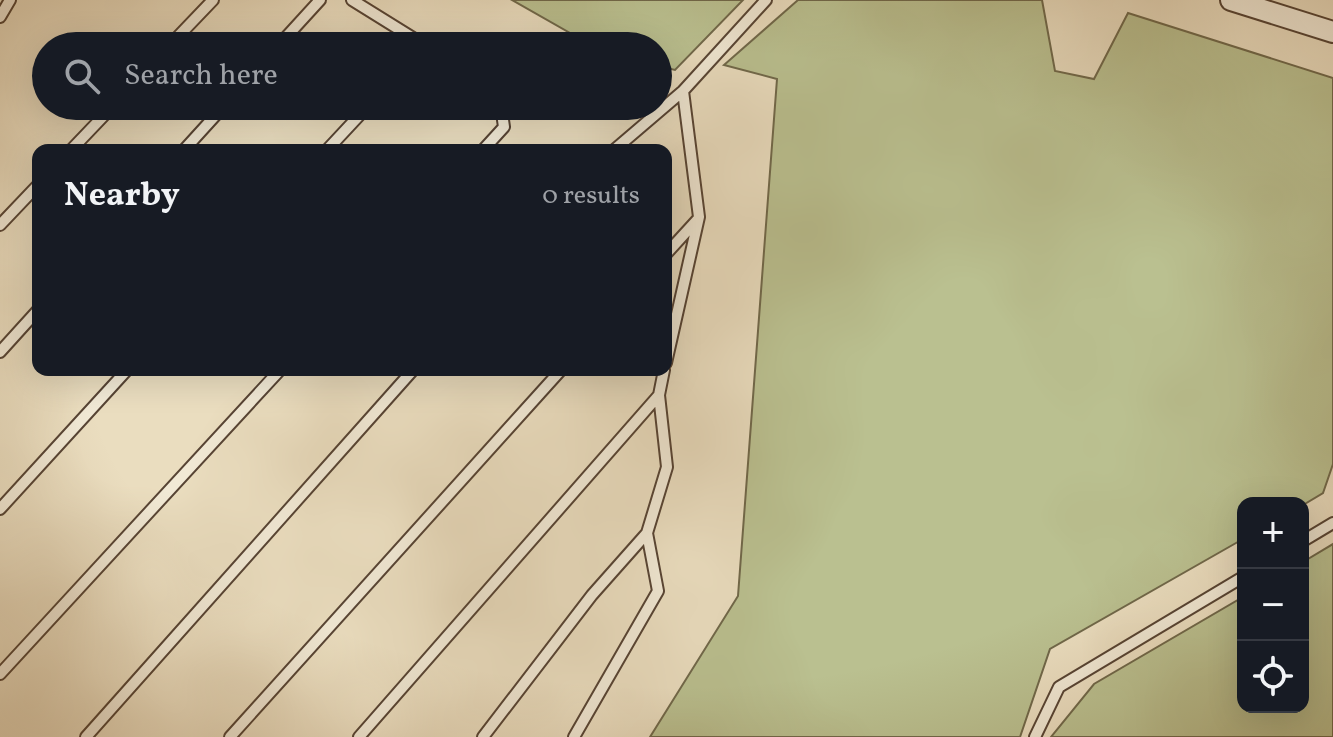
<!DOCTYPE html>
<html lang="en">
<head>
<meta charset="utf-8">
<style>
	body { margin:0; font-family:Vollkorn,serif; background:#20242c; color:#f1f3f6 }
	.controls { position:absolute; right:24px; bottom:24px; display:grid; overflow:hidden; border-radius:16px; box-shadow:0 8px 32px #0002 }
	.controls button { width:72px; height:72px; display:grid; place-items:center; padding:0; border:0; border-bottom:2px solid #363941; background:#171b24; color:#f1f3f6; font:40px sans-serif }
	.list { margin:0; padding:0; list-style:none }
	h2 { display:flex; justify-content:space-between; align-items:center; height:104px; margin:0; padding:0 32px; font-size:34px }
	h2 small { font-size:26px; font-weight:400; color:#9ea1a6 }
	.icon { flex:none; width:44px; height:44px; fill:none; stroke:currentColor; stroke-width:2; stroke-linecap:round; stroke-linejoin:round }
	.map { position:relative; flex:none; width:1333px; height:737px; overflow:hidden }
	.search { position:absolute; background:#171b24; box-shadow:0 8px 32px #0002; left:32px; top:32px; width:640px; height:88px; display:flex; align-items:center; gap:20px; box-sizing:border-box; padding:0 28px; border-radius:44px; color:#9ea1a6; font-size:30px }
	.panel { position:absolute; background:#171b24; box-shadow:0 8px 32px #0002; left:32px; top:144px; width:640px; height:232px; border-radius:16px }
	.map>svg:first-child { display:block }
	.green { fill:#bac090; stroke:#70684a; stroke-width:2 }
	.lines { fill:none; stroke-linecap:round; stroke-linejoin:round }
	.service-casing { stroke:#574434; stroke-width:14 }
	.minor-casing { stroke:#574434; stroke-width:24 }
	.service { stroke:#f1e9d5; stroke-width:10 }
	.minor { stroke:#f1e9d5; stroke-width:20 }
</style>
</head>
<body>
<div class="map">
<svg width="1333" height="737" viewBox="0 0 1333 737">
	<rect width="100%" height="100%" fill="#eaddbf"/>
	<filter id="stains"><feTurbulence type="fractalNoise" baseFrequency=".0025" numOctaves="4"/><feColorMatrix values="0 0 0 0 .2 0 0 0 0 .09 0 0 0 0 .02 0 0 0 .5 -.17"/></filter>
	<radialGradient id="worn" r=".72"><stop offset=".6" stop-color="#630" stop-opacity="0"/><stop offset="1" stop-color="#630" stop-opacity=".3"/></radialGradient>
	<path class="green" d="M512,0H743L675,70L658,66V46H593Z
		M798,0H1042L1055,71L1094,79L1128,13L1333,78V464L1323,493L1303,505L1243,503V539L1050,649L1020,737H650L738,596L777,79L724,65Z
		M1333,544V737H1051L1094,684L1243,597V707H1303V562Z"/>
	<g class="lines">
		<defs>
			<path id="service" d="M352,0L426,46
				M0,17L10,0
				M169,46L213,0
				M278,46L320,0
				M71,150L113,106
				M184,150L224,106
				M327,150L368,106
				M483,150L504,127L501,106
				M614,150L683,91L766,0
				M0,225L38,185
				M666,254L698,219
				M0,352L38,310
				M666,363L699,217L683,91
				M0,509L127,370
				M1303,541L1333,523
				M0,674L280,370
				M86,737L413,370
				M230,737L561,370
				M359,737L659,395
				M483,737L592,595L647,533
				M574,737L658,591L647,533L667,467L659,395L664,370
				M1035,737L1059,687L1243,577"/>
			<path id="minor" d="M1231,0L1333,32"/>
		</defs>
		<use href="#service" class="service-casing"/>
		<use href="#minor" class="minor-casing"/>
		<use href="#service" class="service"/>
		<use href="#minor" class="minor"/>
	</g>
	<rect width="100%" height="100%" filter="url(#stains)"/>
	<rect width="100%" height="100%" fill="url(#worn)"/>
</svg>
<div class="controls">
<button>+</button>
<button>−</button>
<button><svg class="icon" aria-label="locate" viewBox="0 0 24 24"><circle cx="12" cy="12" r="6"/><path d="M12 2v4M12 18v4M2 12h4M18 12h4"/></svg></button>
</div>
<div class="search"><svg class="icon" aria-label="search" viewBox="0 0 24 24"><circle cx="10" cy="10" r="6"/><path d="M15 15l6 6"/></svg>Search here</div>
<section class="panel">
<h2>Nearby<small>0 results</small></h2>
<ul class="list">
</ul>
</section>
</div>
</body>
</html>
